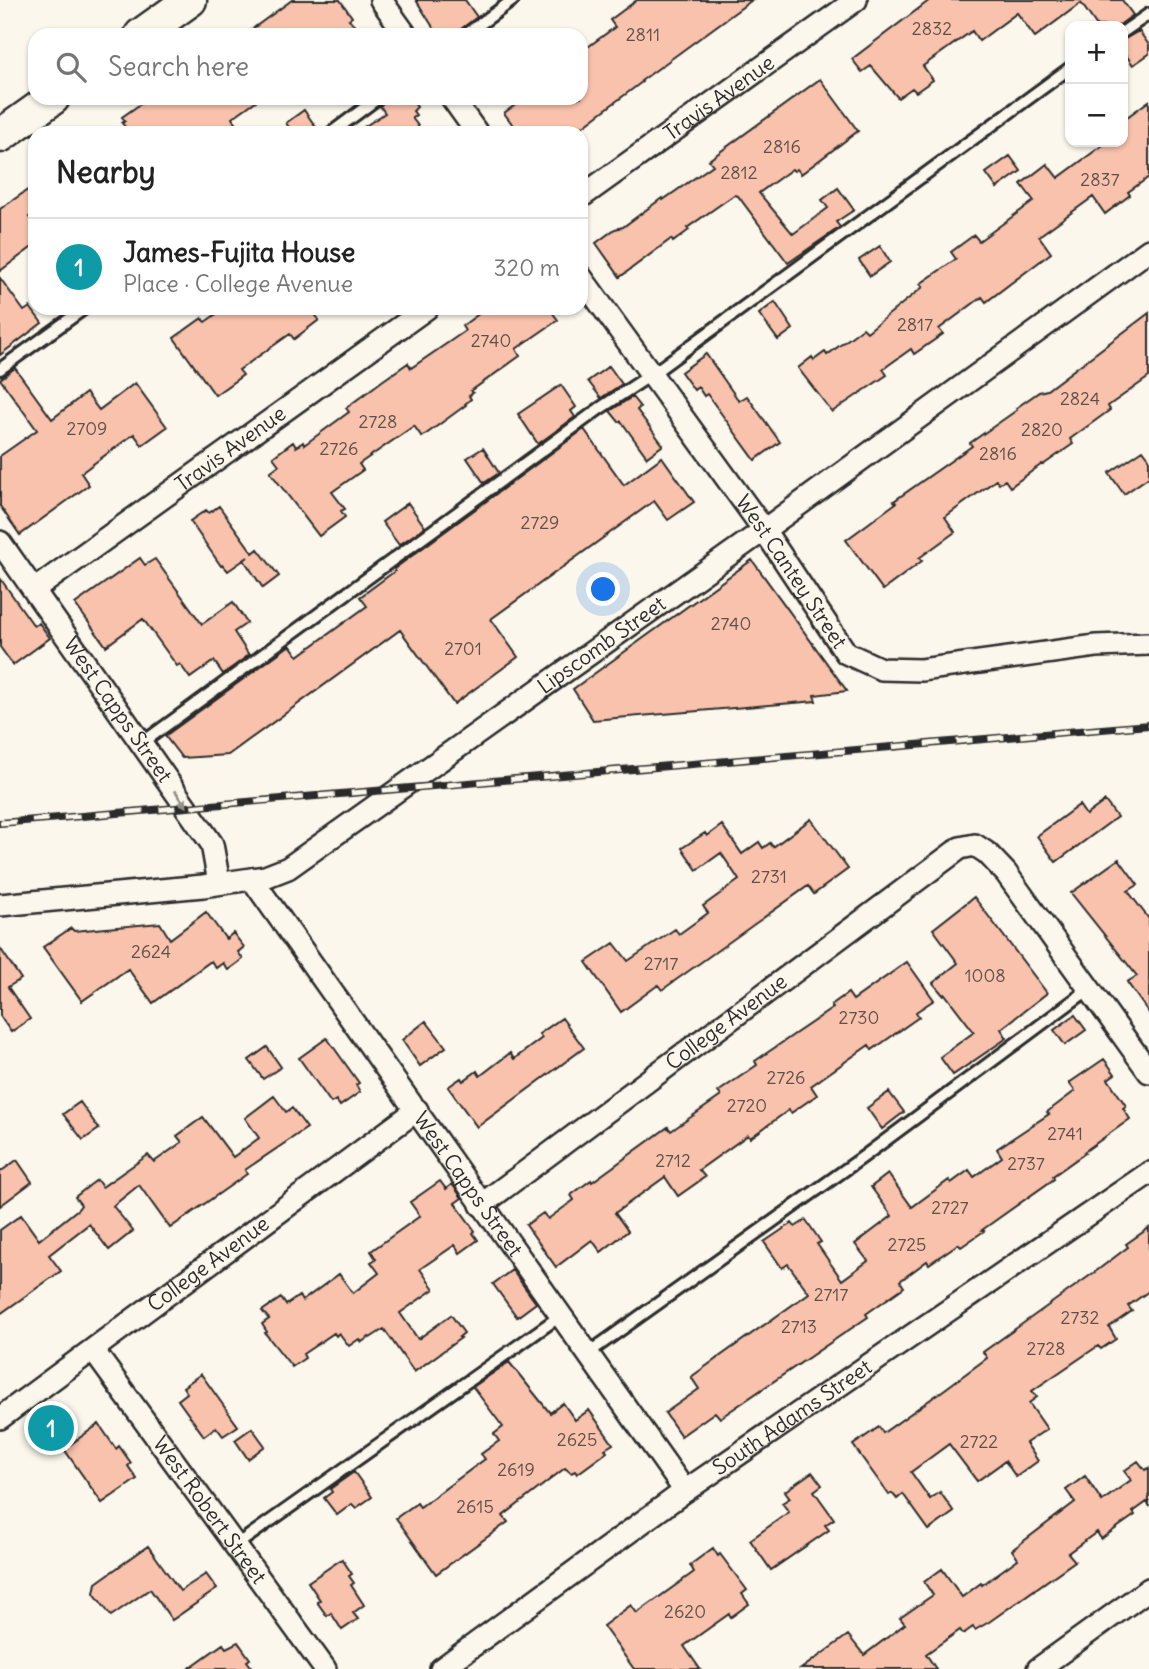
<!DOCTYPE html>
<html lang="en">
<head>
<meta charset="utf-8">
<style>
	body { margin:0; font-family:Delius,sans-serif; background:#f2f2f2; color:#222 }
	.controls { position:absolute; right:21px; top:21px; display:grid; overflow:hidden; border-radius:14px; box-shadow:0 2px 5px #0004 }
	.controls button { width:63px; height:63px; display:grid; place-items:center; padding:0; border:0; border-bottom:2px solid #e0e0e0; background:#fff; color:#222; font:35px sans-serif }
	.you { position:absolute; left:604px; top:590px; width:24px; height:24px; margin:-18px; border:5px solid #fff; border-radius:50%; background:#1a73e8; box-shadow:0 0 0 10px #1a73e833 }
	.badge { display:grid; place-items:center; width:46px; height:46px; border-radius:50%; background:#0f766e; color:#fff; font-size:23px; font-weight:700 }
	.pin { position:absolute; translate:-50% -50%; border:4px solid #fff; box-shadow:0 2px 7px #0006 }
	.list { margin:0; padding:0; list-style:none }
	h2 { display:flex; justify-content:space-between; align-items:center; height:91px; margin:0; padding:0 28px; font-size:30px }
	h2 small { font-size:23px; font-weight:400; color:#767676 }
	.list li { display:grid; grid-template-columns:46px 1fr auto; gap:21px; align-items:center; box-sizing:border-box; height:98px; padding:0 28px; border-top:2px solid #e0e0e0 }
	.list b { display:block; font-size:26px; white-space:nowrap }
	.list p { margin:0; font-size:23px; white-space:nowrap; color:#767676 }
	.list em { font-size:23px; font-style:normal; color:#767676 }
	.icon { flex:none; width:38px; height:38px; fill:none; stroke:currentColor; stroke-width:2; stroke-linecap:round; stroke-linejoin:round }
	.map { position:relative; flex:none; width:1149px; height:1669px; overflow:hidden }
	.search { position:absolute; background:#fff; box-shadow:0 2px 5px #0004; left:28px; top:28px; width:560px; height:77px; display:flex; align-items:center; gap:18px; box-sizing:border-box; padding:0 24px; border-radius:21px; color:#767676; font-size:26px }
	.panel { position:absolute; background:#fff; box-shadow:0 2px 5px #0004; left:28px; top:126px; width:560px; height:189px; border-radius:21px }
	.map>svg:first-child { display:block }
	.building { fill:#f9c2ac; stroke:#2b2b2b; stroke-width:2 }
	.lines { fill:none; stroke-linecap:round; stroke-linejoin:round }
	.service-casing { stroke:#2b2b2b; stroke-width:16 }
	.minor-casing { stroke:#2b2b2b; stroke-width:26 }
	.secondary-casing { stroke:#2b2b2b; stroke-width:37 }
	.service { stroke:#fbf7ec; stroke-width:10 }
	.minor { stroke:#fbf7ec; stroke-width:21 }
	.secondary { stroke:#fbf7ec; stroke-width:32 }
	.rail-casing { stroke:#2b2b2b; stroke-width:8 }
	.rail { stroke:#fbf7ec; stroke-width:5; stroke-dasharray:16; stroke-linecap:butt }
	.oneway { fill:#93918c }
	.labels { text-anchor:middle; stroke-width:7; stroke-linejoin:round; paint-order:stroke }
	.number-label { font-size:18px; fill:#5e514b }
	.street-label { font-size:21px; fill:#2b2b2b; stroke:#fbf7ec }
</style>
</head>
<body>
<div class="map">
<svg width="1149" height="1669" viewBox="0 0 1149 1669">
	<rect width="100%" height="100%" fill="#fbf7ec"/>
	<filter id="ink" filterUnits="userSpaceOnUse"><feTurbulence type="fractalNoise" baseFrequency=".0143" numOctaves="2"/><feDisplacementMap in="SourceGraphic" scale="14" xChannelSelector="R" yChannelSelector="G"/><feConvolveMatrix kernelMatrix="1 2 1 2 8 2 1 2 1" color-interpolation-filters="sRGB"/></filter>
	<g filter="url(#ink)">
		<path class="building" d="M292,0H340L352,17L349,19L354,25L340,35H244Z
			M416,0H465L477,17L453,35H438Z
			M637,0H752L641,81L642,82L574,133H519L504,113L525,98H581V52L615,27L610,20Z
			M930,0H1122L1133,15L1118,26H1097L1081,3L1035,37L1017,13L979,41L972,31L923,66L933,80L916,92L912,88L898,98L871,66L862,72L852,59Z
			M1139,31L1149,45V54L1133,65L1123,51V40Z
			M820,79L858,131L801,174L797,169L794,171L792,169L759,193L793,234L828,208L822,200L838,188L854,210L836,222L840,227L788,263L738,196L734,195L687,228L689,230L673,242L671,239L620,277L596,243L615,229L623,227L662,198L663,200L713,165L709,160Z
			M149,98H260L232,118L235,123L221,133H130L122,123L125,121L122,117Z
			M387,98H410L417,107L413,111L416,115L412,118L419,127L410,133H355L385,113L380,106Z
			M1149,101V177L1128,192L1130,195L1105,214L1093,197L1039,236L1051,253L986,302L982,297L939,329L943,334L914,354L911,349L883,369L887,375L832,412L798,368L812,357L814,360L825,352L827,355L863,328L867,332L923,287L920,284L956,259L951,252L974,235L979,241L1034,201L1021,184L1047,164L1058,178L1107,142H1123V120Z
			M304,110L320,133H293L286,123Z
			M1010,156L1021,171L997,188L986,173Z
			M35,185V213L29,217L35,226V245L0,271V209Z
			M880,246L890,262L870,276L859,260Z
			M0,278L24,311L30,307L42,323L0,355Z
			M775,302L793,329L778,340L759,314Z
			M225,308H311L319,320L294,339L290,334L239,370L243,375L215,395L174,338L202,318L205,322Z
			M487,308H549L558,320L516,349L520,356L471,391L473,393L469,396L471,399L465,404L466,405L422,437L414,426L359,464L363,470L332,492L345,509L341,511L345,517L319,536L270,472L279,465L273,457L293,442L296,447L303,442L304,445L349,412L346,408L382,381L408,363L411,368L465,331L462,326Z
			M1149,313V377L1108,406L1110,410L1070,439L1073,444L1043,465L1042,464L1010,487L1005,480L999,484L996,480L945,517L955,532L919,558L922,561L883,590L846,540L896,503L894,501L972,446L970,443L1017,410L1016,408L1039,392L1047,390Z
			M706,354L739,401L747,396L780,442L755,460L707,394L704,396L698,387L694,390L681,372Z
			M609,366L622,384L601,398L588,381Z
			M15,368L52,419L86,393L99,410L135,383L167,427L142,445L134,434L81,473L89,485L20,535L0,506V456L37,430L0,379Z
			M561,385L576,407L571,411L575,417L538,444L518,414Z
			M632,397L640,407L637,410L663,445L647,457L621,421L619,422L610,411Z
			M584,429L624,485L662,457L694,502L668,520L654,501L491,619L518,657L454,704L400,630L228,755L182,758L165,736L290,645L298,656L367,606L360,597L395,571L394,569L409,558Z
			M483,448L499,473L484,483L467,458Z
			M1143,450L1149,458V477L1124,494L1109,473Z
			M408,503L425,527L399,545L382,522Z
			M219,506L253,553L258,549L279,576L263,588L244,560L248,557L228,571L223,565L221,566L190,521L206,510L209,513Z
			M140,558L145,565L155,559L202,624L233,602L247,623L234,632L249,655L223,674L214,661L190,678L180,664L177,666L143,619L106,646L75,604Z
			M752,560L847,691L814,695L816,701L593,720L573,689Z
			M0,578L34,626L39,623L50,638L13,665L0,647Z
			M1105,801L1117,817L1056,862L1037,836L1079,805L1086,815Z
			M811,819L848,869L814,894L808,886L662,990L658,985L621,1012L586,962L614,943L628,961L675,929L679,934L708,913L703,906L739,880L721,853L697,870L682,848L705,833L707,836L722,825L742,854L759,842L763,848L770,843L773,847Z
			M1119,859L1138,885L1128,891L1149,919V1013L1127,982L1137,976L1071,893Z
			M974,897L1047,993L1001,1029L1007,1038L953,1075L940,1057L974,1032L945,994L943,995L933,983L958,963L933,929Z
			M206,912L226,939L233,933L244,947L238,952L243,959L228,970L223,963L216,968L211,961L153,1003L128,969L82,1001L43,947L71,928L74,931L160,923L170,939Z
			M0,948L21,979L8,987L30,1019L11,1032L0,1016Z
			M907,962L934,1000L916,1012L919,1017L872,1050L869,1045L811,1086L817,1095L791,1113L789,1110L750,1138L748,1135L699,1170L705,1177L678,1196L665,1177L615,1213L628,1231L601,1252L592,1240L556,1267L526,1225L543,1213L548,1219L574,1200L571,1195L591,1180L592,1182L668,1127L671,1131L721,1096L718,1092L757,1065L755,1061L833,1008L831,1005L848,993L853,1000Z
			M1075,1015L1086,1030L1065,1045L1054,1030Z
			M562,1018L584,1048L477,1127L448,1087L461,1078L463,1081L477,1071L480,1076L510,1053L514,1059L542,1038L539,1034Z
			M426,1021L446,1047L420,1066L402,1040Z
			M327,1038L359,1083L356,1085L360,1092L340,1106L336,1100L331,1103L299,1058Z
			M267,1047L281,1067L263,1079L249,1060Z
			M1104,1059L1115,1074L1108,1079L1126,1106L1123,1108L1130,1119L1084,1152L1085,1153L1053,1176L1054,1179L982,1230L984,1231L961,1247L958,1244L929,1264L927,1261L900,1281L904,1287L866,1314L868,1317L720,1418L715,1412L681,1436L665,1413L699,1389L691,1377L809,1293L788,1264L782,1268L764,1242L792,1223L795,1227L806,1220L821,1242L817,1244L842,1280L868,1261L855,1244L892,1216L871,1187L888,1174L912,1207L949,1180L951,1183L969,1170L974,1177L1002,1157L997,1149L998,1148L1049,1114L1047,1112L1075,1091L1069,1083Z
			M889,1092L904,1112L882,1129L867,1108Z
			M274,1096L286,1112L292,1108L307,1128L245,1170L247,1174L170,1228L139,1185L113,1206L133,1231L109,1250L89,1224L49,1255L61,1271L0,1314V1230L21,1215L39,1240L78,1209L81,1205L75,1197L90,1185L97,1180L102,1187L148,1155L154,1162L182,1142L177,1136L203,1117L233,1157L259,1138L245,1118Z
			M80,1102L99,1129L83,1140L63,1114Z
			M17,1160L32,1182L0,1206V1172Z
			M440,1181L446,1189L452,1184L462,1198L455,1203L475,1231L473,1233L478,1240L460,1253L455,1245L420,1269L434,1289L400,1313L418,1339L451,1315L464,1333L459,1337L461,1338L414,1372L384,1329L370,1338L369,1337L362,1342L359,1339L349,1346L339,1333L336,1336L334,1333L303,1354L305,1358L292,1367L265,1333L267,1332L262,1324L269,1319L262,1311L281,1298L286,1305L299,1296L302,1301L339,1274L353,1293L379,1273L371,1262L376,1259L371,1251L420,1216L410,1202Z
			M1149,1228V1291L1128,1306L1132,1311L1109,1327L1116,1339L1101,1349L1098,1346L1032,1391L1037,1397L1029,1403L1047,1429L1026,1443L1038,1461L1016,1477L1005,1461L977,1481L949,1444L911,1472L930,1499L940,1492L954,1512L929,1530L903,1494L897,1499L892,1493L889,1495L853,1445L879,1427L883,1433L945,1389L987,1358L983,1352L1099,1269L1128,1247L1126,1244Z
			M512,1270L536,1303L517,1317L493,1284Z
			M509,1362L550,1413L563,1403L575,1420L589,1410L613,1444L605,1449L607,1452L577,1474L575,1471L571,1473L565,1468L503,1516L508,1522L436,1574L396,1518L417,1503L420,1507L485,1459L481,1454L499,1441L494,1434L503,1427L473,1387Z
			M201,1374L238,1426L223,1436L216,1427L204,1436L178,1400L187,1393L183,1387Z
			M99,1424L116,1449L119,1446L131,1463L128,1466L137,1479L102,1503L64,1449Z
			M252,1428L265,1446L248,1459L235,1440Z
			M1138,1461L1145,1470L1149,1468V1505L1147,1502L1133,1512L1135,1515L1101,1539L1097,1532L1068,1553L1075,1561L989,1622L975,1630L973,1627L963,1634L960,1630L926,1654L936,1669H801L848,1635L864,1655L905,1624L900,1618L933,1595L924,1582L942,1569L962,1597L981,1583L982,1585L1018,1559L1012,1550L1075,1502L1066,1490L1085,1476L1102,1501L1131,1480L1124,1471Z
			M354,1472L372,1497L356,1508L352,1504L337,1515L324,1498L332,1492L330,1489Z
			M812,1472L822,1485L814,1491L834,1519L825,1525L829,1530L771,1570L750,1540L789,1512L782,1503L790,1498L785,1491Z
			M148,1546L180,1591L206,1574L217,1589L172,1620L150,1589L111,1616L94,1593L96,1583Z
			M713,1548L718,1556L720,1554L747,1590L742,1594L749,1604L731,1617L729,1614L684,1646L700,1669H634L603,1626L631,1605L637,1613L694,1572L690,1565Z
			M342,1559L352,1574L349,1576L354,1583L351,1585L364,1605L353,1613L358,1619L342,1630L331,1613L327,1616L317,1602L320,1600L308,1582Z
			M238,1642L250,1659L247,1661L253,1669H188L223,1644L226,1648Z"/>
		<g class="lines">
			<defs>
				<path id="service" d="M1123,32L1149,14
					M465,35L513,0
					M331,133L378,98
					M0,369L85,308
					M142,743L599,409L652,374L1070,68
					M587,1354L863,1157L1089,989
					M235,1546L560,1316"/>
				<g id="minor">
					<path d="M381,0L406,35"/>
					<path d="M452,98L477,133"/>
					<path id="s1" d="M581,197L856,0"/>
					<path id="s2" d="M581,277L764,530L846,653L881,669L921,670L1096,646L1149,644"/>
					<path id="s3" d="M0,542L212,844L219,883"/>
					<path id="s4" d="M34,590L427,308"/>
					<path id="s5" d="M252,879L685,1491"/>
					<path id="s6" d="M0,905L203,886L265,877L288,868L764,530L1149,250"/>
					<path id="s7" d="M481,1205L960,848L975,845L987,853L1006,873L1149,1072"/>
					<path id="s8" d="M93,1350L325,1669"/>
					<path id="s9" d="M0,1418L417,1110"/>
					<path id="s10" d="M441,1669L685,1491L1149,1173"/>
					<path d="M1038,1669L1149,1589"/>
				</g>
				<path id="secondary" d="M141,35L190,0
					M0,136L53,98"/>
			</defs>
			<use href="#service" class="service-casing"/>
			<use href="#minor" class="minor-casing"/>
			<use href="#secondary" class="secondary-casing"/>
			<use href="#service" class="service"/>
			<use href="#minor" class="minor"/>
			<use href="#secondary" class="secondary"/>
			<defs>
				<path id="rail" d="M0,823L1149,725"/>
			</defs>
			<use href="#rail" class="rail-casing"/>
			<use href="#rail" class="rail"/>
		</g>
		<defs><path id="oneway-solid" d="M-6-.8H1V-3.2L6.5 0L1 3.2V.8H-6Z" transform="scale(1.75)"/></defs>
		<use class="oneway" href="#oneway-solid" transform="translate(181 799) rotate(55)"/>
	</g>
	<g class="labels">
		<g class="number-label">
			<text x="932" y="35">2832</text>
			<text x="643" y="41">2811</text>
			<text x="782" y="153">2816</text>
			<text x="739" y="179">2812</text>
			<text x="1100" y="186">2837</text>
			<text x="915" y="331">2817</text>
			<text x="491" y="347">2740</text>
			<text x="1080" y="405">2824</text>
			<text x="378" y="428">2728</text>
			<text x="87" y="435">2709</text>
			<text x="1042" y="436">2820</text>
			<text x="339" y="455">2726</text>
			<text x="998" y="460">2816</text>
			<text x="540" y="529">2729</text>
			<text x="731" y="630">2740</text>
			<text x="463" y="655">2701</text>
			<text x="769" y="883">2731</text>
			<text x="151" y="958">2624</text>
			<text x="661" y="970">2717</text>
			<text x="985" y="982">1008</text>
			<text x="859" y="1024">2730</text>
			<text x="786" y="1084">2726</text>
			<text x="747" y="1112">2720</text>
			<text x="1065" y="1140">2741</text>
			<text x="673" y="1167">2712</text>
			<text x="1026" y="1170">2737</text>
			<text x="950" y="1214">2727</text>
			<text x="907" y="1251">2725</text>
			<text x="831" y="1301">2717</text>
			<text x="1080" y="1324">2732</text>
			<text x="799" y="1333">2713</text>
			<text x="1046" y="1355">2728</text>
			<text x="577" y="1446">2625</text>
			<text x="979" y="1448">2722</text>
			<text x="516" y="1476">2619</text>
			<text x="475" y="1513">2615</text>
			<text x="685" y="1618">2620</text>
		</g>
		<g class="street-label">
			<text dy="7" stroke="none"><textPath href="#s1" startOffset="170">Travis Avenue</textPath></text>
			<text dy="7" stroke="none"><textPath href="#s4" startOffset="242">Travis Avenue</textPath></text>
			<text dy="7" stroke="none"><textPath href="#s2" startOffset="362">West Cantey Street</textPath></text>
			<text dy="7" stroke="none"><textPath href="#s6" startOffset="676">Lipscomb Street</textPath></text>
			<text dy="7" stroke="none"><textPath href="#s3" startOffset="205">West Capps Street</textPath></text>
			<text dy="7" stroke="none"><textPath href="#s7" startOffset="306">College Avenue</textPath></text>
			<text dy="7" stroke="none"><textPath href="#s5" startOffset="374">West Capps Street</textPath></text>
			<text dy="7" stroke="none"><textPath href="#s9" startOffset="259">College Avenue</textPath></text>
			<text dy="7" stroke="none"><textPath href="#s10" startOffset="432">South Adams Street</textPath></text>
			<text dy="7" stroke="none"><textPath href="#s8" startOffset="198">West Robert Street</textPath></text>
		</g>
	</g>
</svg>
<div class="controls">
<button>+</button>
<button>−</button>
</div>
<div class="you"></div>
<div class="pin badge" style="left:51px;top:1428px;background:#0f9aa8">1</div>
<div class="search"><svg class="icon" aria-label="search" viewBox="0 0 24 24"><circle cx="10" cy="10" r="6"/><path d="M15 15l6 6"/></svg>Search here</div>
<section class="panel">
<h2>Nearby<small></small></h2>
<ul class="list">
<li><span class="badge" style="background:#0f9aa8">1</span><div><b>James-Fujita House</b><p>Place · College Avenue</p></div><em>320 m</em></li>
</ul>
</section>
</div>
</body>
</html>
